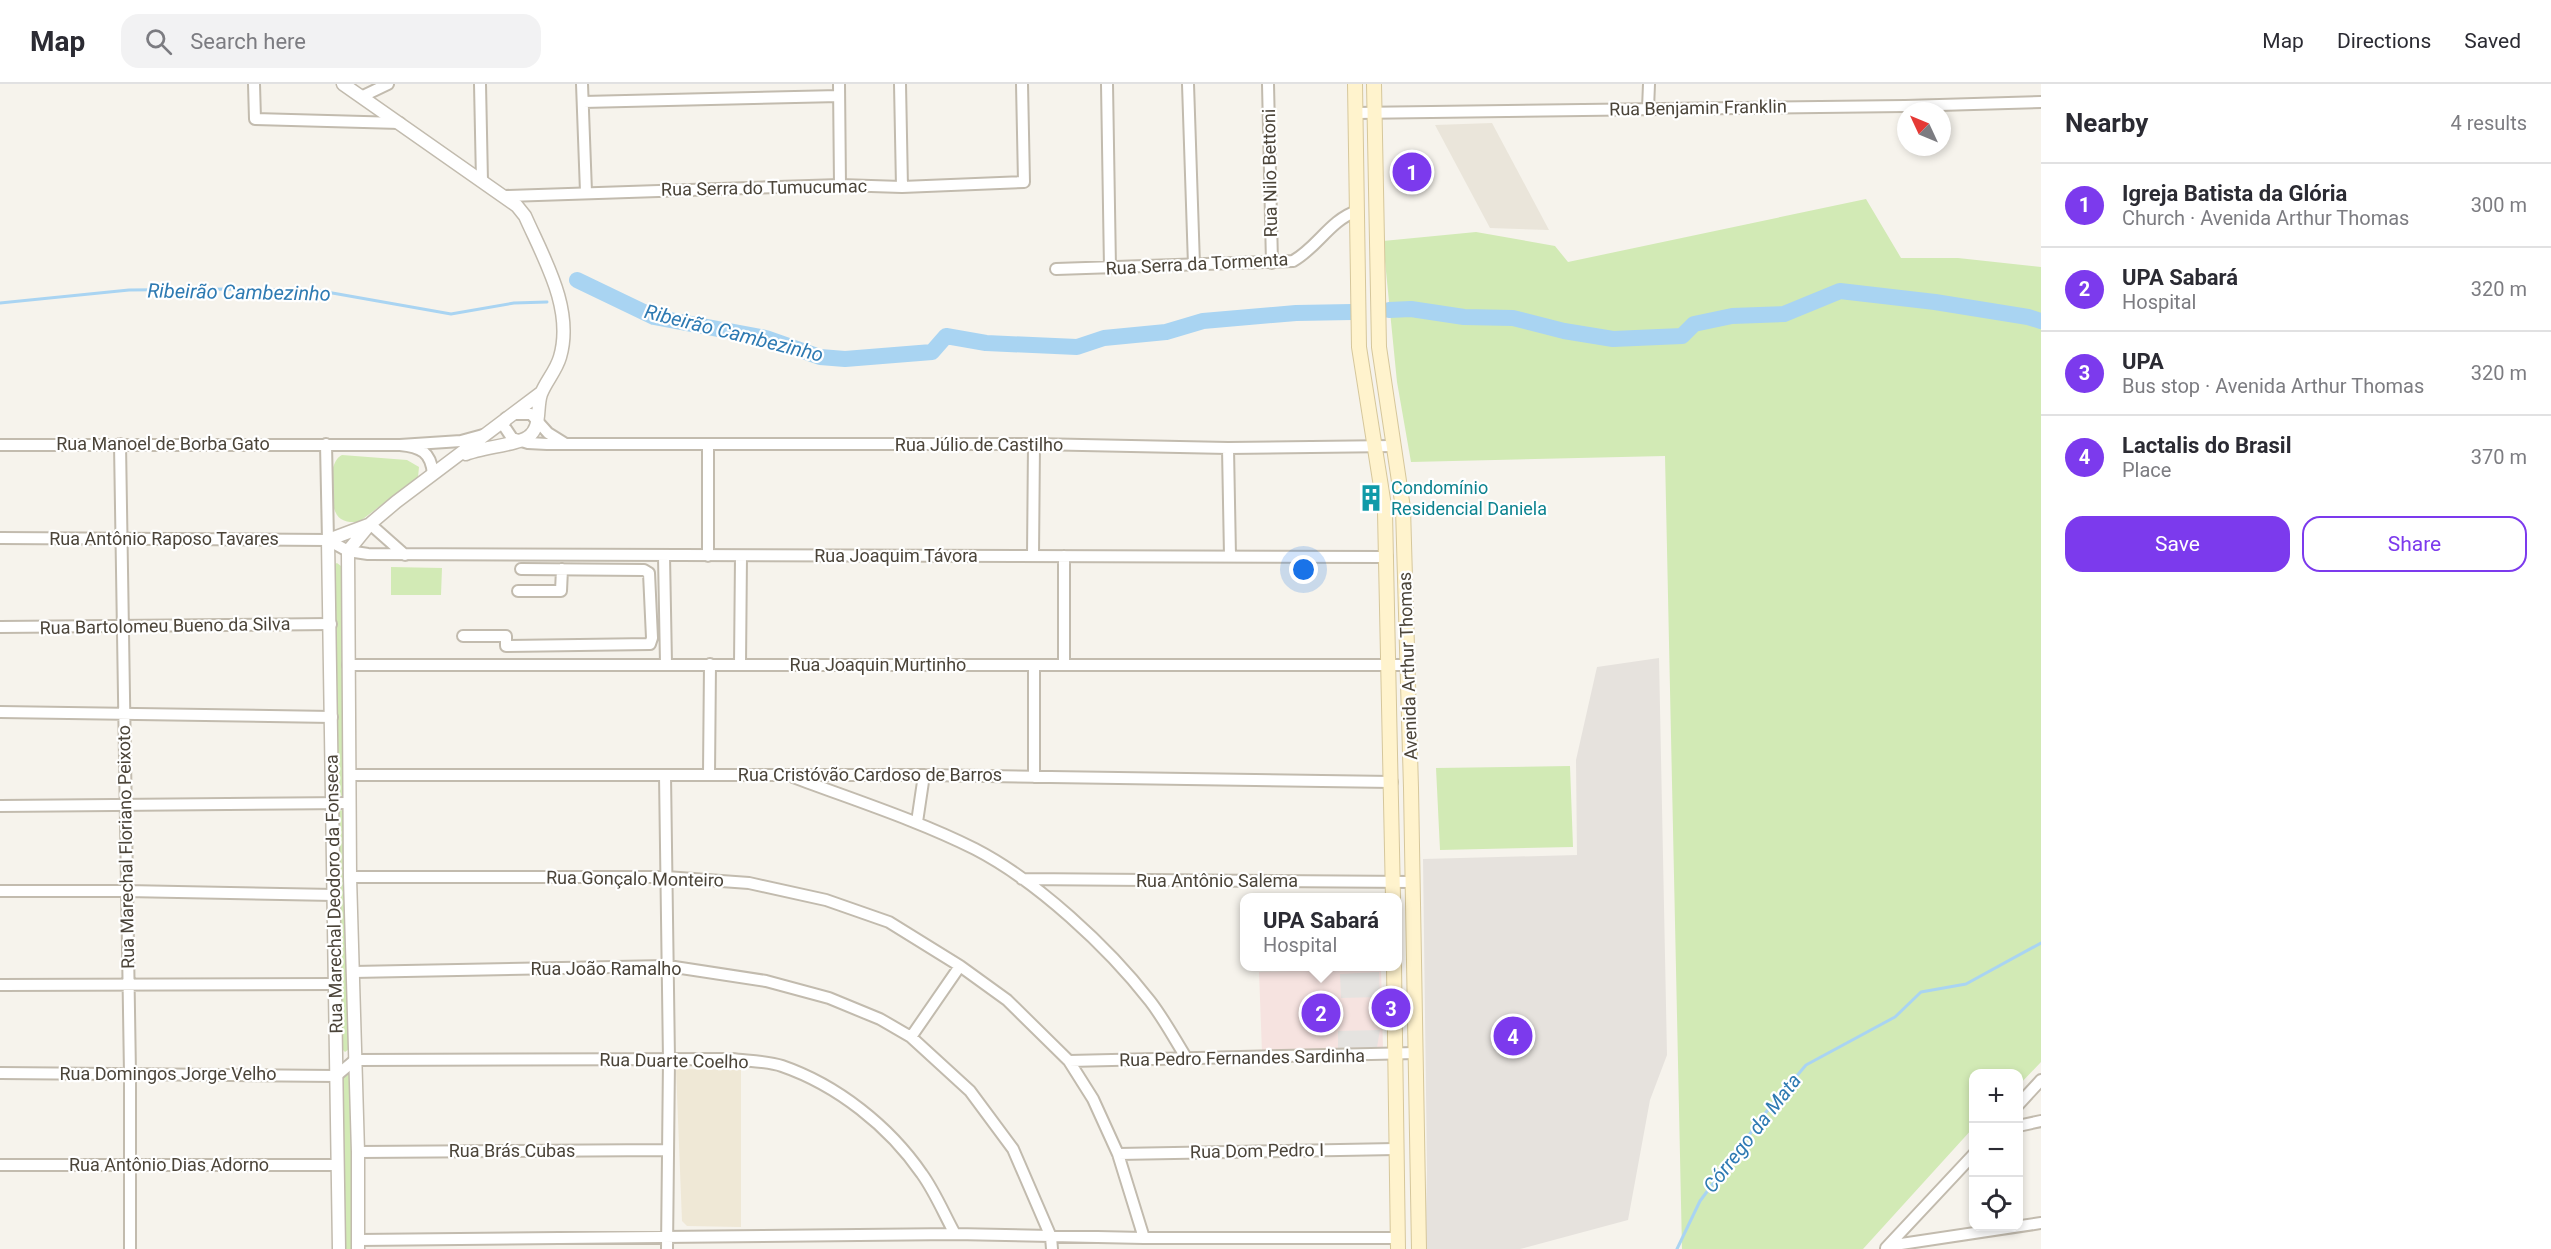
<!DOCTYPE html>
<html lang="en">
<head>
<meta charset="utf-8">
<style>
	body { margin:0; font-family:Roboto,sans-serif; background:#f2f2f3; color:#2b2b33 }
	.controls { position:absolute; right:18px; bottom:18px; display:grid; overflow:hidden; border-radius:12px; box-shadow:0 3px 9px #0003 }
	.controls button { width:54px; height:54px; display:grid; place-items:center; padding:0; border:0; border-bottom:2px solid #e1e1e2; background:#fff; color:#2b2b33; font:30px sans-serif }
	.compass { position:absolute; left:1897px; top:18px; width:54px; height:54px; border-radius:50%; background:#fff; box-shadow:0 3px 9px #0003; rotate:314deg }
	.you { position:absolute; left:1304px; top:486px; width:21px; height:21px; margin:-15px; border:4px solid #fff; border-radius:50%; background:#1a73e8; box-shadow:0 0 0 9px #1a73e833 }
	.badge { display:grid; place-items:center; width:39px; height:39px; border-radius:50%; background:#7c3aed; color:#fff; font-size:20px; font-weight:700 }
	.pin { position:absolute; translate:-50% -50%; border:3px solid #fff; box-shadow:0 2px 6px #0006 }
	.popup { position:absolute; left:1240px; top:809px; width:162px; height:78px; box-sizing:border-box; display:grid; place-content:center; border-radius:12px; background:#fff; filter:drop-shadow(0 2px 4px #0005); font-size:20px; white-space:nowrap; color:#7c7c81 }
	.popup b { font-size:22px; color:#2b2b33 }
	.popup::after { content:''; position:absolute; left:50%; top:100%; margin-left:-12px; border:12px solid transparent; border-top-color:#fff }
	.list { margin:0; padding:0; list-style:none }
	h2 { display:flex; justify-content:space-between; align-items:center; height:78px; margin:0; padding:0 24px; font-size:26px }
	h2 small { font-size:20px; font-weight:400; color:#7c7c81 }
	.list li { display:grid; grid-template-columns:39px 1fr auto; gap:18px; align-items:center; box-sizing:border-box; height:84px; padding:0 24px; border-top:2px solid #e1e1e2 }
	.list b { display:block; font-size:22px; white-space:nowrap }
	.list p { margin:0; font-size:20px; white-space:nowrap; color:#7c7c81 }
	.list em { font-size:20px; font-style:normal; color:#7c7c81 }
	.actions { display:flex; gap:12px; padding:18px 24px }
	.actions a { flex:1; padding:14px 0; border:2px solid #7c3aed; border-radius:18px; text-align:center; font-size:21px; color:#7c3aed }
	.actions .main { background:#7c3aed; color:#fff }
	.icon { flex:none; width:33px; height:33px; fill:none; stroke:currentColor; stroke-width:2; stroke-linecap:round; stroke-linejoin:round }
	.map { position:relative; flex:none; width:2041px; height:1165px; overflow:hidden }
	header { display:flex; align-items:center; gap:36px; box-sizing:border-box; height:84px; padding:0 30px; background:#fff; border-bottom:2px solid #e1e1e2 }
	header strong { font-size:28px }
	nav { display:flex; gap:33px; margin-inline-start:auto; font-size:21px }
	.search { width:420px; height:54px; background:#f2f2f3; display:flex; align-items:center; gap:15px; box-sizing:border-box; padding:0 21px; border-radius:18px; color:#7c7c81; font-size:22px }
	main { display:flex }
	aside { flex:1; background:#fff }
	.map>svg:first-child { display:block }
	.residential { fill:#eae5da }
	.industrial { fill:#e6e2dd }
	.education { fill:#efe8d6 }
	.medical { fill:#f6e3e0 }
	.green { fill:#d2eab5 }
	.parking { fill:#e5e3e0 }
	.lines { fill:none; stroke-linecap:round; stroke-linejoin:round }
	.stream { stroke:#a9d4f2; stroke-width:3 }
	.river { stroke:#a9d4f2; stroke-width:16 }
	.minor-casing { stroke:#c2bbae; stroke-width:14 }
	.tertiary-casing { stroke:#c2bbae; stroke-width:15 }
	.secondary-casing { stroke:#d6c79b; stroke-width:16 }
	.minor { stroke:#fff; stroke-width:10 }
	.tertiary { stroke:#fff; stroke-width:12 }
	.secondary { stroke:#fff3cd; stroke-width:14 }
	.labels { text-anchor:middle; stroke-width:4.5; stroke-linejoin:round; paint-order:stroke }
	.street-label { font-size:18px; fill:#4b4439; stroke:#fff }
	.culture-label { font-size:18px; fill:#0d838f; stroke:#fff; text-anchor:start }
	.water-label { font-size:20px; font-style:italic; fill:#2e7ab2; stroke:#fff }
</style>
</head>
<body>
<header>
<strong>Map</strong>
<div class="search"><svg class="icon" aria-label="search" viewBox="0 0 24 24"><circle cx="10" cy="10" r="6"/><path d="M15 15l6 6"/></svg>Search here</div>
<nav><a>Map</a><a>Directions</a><a>Saved</a></nav>
</header>
<main>
<div class="map">
<svg width="2041" height="1165" viewBox="0 0 2041 1165">
	<rect width="100%" height="100%" fill="#f6f3ec"/>
	<path class="residential" d="M1492,39L1549,146L1490,144L1435,41Z"/>
	<path class="industrial" d="M1659,574L1667,971L1650,1016L1628,1136L1520,1165H1425L1427,1087L1423,775L1577,771L1576,676L1597,583Z"/>
	<path class="education" d="M676,985L741,986V1143L687,1142L682,1137Z"/>
	<path class="medical" d="M1381,884L1383,965L1262,968L1259,888Z"/>
	<path class="green" d="M1866,115L1901,174H1958L2041,183V978L2019,1001L2018,990H1974L1973,1044L1863,1165H1682L1665,372L1411,378L1397,298L1383,157L1476,148L1555,162L1568,178Z
		M342,371L407,376L419,383L418,393L359,438C353,438 347,439 341,435C327,426 327,377 342,371Z
		M337,479L341,482L345,707L343,712L338,711L333,481Z
		M391,483L442,484L441,511H391Z
		M1570,682L1573,763L1440,766L1436,684Z
		M341,726L345,728L349,965L345,968L341,964L337,730Z
		M348,988L350,992L353,1165H345L342,992Z"/>
	<path class="parking" d="M1379,888L1380,913L1341,914L1340,890Z
		M1380,946L1377,963L1338,964V947Z"/>
	<g class="lines">
		<path class="stream" d="M0,219L129,206L231,205L321,207L451,230L514,219L547,218
			M1677,1165L1700,1117L1767,1027L1806,981L1895,933L1921,908L1966,900L2041,859"/>
		<path class="river" d="M577,196L654,233L766,254L820,273L845,275L932,268L946,252L986,259L1077,263L1104,254L1166,248L1203,237L1296,229L1352,228
			M1389,226L1411,225L1464,233L1513,234L1564,247L1613,255L1682,252L1694,240L1732,232L1784,230L1840,207L1935,218L2028,233L2041,237"/>
		<defs>
			<path id="minor" d="M254,0L255,35L400,39
				M480,0L482,97
				M582,0L586,108
				M839,0L840,101
				M900,0L902,103
				M1107,0L1110,184
				M1188,0L1194,181
				M1268,0L1272,179
				M363,12L388,0
				M583,18L839,12
				M1648,25L1649,0
				M1355,29L1905,22L2041,18
				M505,112L840,101L902,103L1024,98L1022,0
				M1056,185L1293,177C1317,164 1330,136 1357,127
				M513,330H531L548,349L564,359
				M506,334L504,342L512,354L528,359L547,360H1034L1228,364L1394,362
				M120,360L130,990V1165
				M326,360L328,456
				M0,361H400
				M1228,364L1230,472
				M433,390C431,368 421,363 400,361L461,357L483,351
				M370,440L405,471
				M0,454L328,456
				M328,456L348,467L368,470L1387,473
				M664,472L666,580
				M708,472V362
				M1033,472L1034,360
				M518,507H561L562,485
				M0,543L331,540
				M463,552H506V562L650,560L652,554L649,489L644,486L521,485
				M740,580L741,472
				M348,581H1408
				M1034,581V693
				M1064,581V472
				M0,628L332,633
				M709,690L710,580
				M349,691H924L1392,698
				M665,691L669,976L667,1165
				M793,693C854,716 917,736 975,765C1037,797 1108,863 1150,917C1164,935 1175,956 1187,975
				M0,722L349,719
				M917,738L924,691
				M350,793H666L749,799L826,816L889,838L960,882L1007,916L1069,977L1093,1015L1118,1070L1144,1154
				M1022,795L1413,798
				M0,807H126L334,811
				M353,888L668,882L766,897L829,914L880,935L911,953L970,1007L1013,1065L1051,1153L1052,1165
				M0,901L335,900
				M911,953L960,882
				M1069,977L1416,969
				M0,989L336,992L355,976L732,975C748,977 767,977 782,982C837,1001 889,1042 922,1090C935,1108 944,1130 955,1150
				M2018,1021L2041,996
				M2018,1042L2041,1037
				M358,1068L667,1066
				M1118,1070L1396,1065
				M0,1081H338
				M358,1156L955,1150L1144,1154H1397
				M1888,1162L2041,1139
				M1886,1164L1974,1070"/>
			<path id="tertiary" d="M343,0L517,122L525,132C544,175 574,225 560,273C556,287 546,297 541,310C536,325 542,343 528,353C519,360 481,364 466,370
				M339,1165L328,456L368,441
				M358,1165V1068L350,793L348,467L370,440L396,418L542,308"/>
			<path id="secondary" d="M1355,0L1359,263L1385,428L1393,814
				M1374,0L1379,263L1403,424L1411,704L1419,1165
				M1394,882L1398,1165"/>
		</defs>
		<use href="#minor" class="minor-casing"/>
		<use href="#tertiary" class="tertiary-casing"/>
		<use href="#secondary" class="secondary-casing"/>
		<use href="#minor" class="minor"/>
		<use href="#tertiary" class="tertiary"/>
		<use href="#secondary" class="secondary"/>
	</g>
	<defs>
		<symbol id="building-bare" viewBox="-9 -9 18 18"><path d="M-4-6H4V6H1V3H-1V6H-4ZM-2.5-4.3h1.7v1.8h-1.7ZM.8-4.3h1.7v1.8H.8ZM-2.5-1h1.7V.8h-1.7ZM.8-1h1.7V.8H.8Z" fill="#0f9aa8" stroke="#fff" stroke-width="2.5" paint-order="stroke"/></symbol>
	</defs>
	<g fill-rule="evenodd">
		<use href="#building-bare" x="1352" y="395" width="38" height="38"/>
	</g>
	<g class="labels">
		<g class="street-label">
			<text transform="translate(1698 24) rotate(-1)" y="6">Rua Benjamin Franklin</text>
			<text transform="translate(1270 89) rotate(-91)" y="6">Rua Nilo Bettoni</text>
			<text transform="translate(764 104) rotate(-1)" y="6">Rua Serra do Tumucumac</text>
			<text transform="translate(1197 180) rotate(-3)" y="6">Rua Serra da Tormenta</text>
			<text x="163" y="366">Rua Manoel de Borba Gato</text>
			<text x="979" y="367">Rua Júlio de Castilho</text>
			<text x="164" y="461">Rua Antônio Raposo Tavares</text>
			<text x="896" y="478">Rua Joaquim Távora</text>
			<text transform="translate(165 542) rotate(-1)" y="6">Rua Bartolomeu Bueno da Silva</text>
			<text x="878" y="587">Rua Joaquin Murtinho</text>
			<text transform="translate(1408 582) rotate(-92)" y="6">Avenida Arthur Thomas</text>
			<text x="870" y="697">Rua Cristóvão Cardoso de Barros</text>
			<text transform="translate(126 763) rotate(-91)" y="6">Rua Marechal Floriano Peixoto</text>
			<text transform="translate(635 795) rotate(1)" y="6">Rua Gonçalo Monteiro</text>
			<text x="1217" y="803">Rua Antônio Salema</text>
			<text transform="translate(334 810) rotate(-91)" y="6">Rua Marechal Deodoro da Fonseca</text>
			<text x="606" y="891">Rua João Ramalho</text>
			<text transform="translate(1242 974) rotate(-1)" y="6">Rua Pedro Fernandes Sardinha</text>
			<text transform="translate(674 977) rotate(1)" y="6">Rua Duarte Coelho</text>
			<text x="168" y="996">Rua Domingos Jorge Velho</text>
			<text x="512" y="1073">Rua Brás Cubas</text>
			<text transform="translate(1257 1067) rotate(-1)" y="6">Rua Dom Pedro I</text>
			<text x="169" y="1087">Rua Antônio Dias Adorno</text>
		</g>
		<g class="culture-label">
			<text x="1391" y="410">Condomínio<tspan x="1391" dy="21">Residencial Daniela</tspan></text>
		</g>
		<g class="water-label">
			<text transform="translate(239 208) rotate(1)" y="7">Ribeirão Cambezinho</text>
			<text transform="translate(734 249) rotate(14)" y="7">Ribeirão Cambezinho</text>
			<text transform="translate(1752 1049) rotate(-52)" y="7">Córrego da Mata</text>
		</g>
	</g>
</svg>
<div class="controls">
<button>+</button>
<button>−</button>
<button><svg class="icon" aria-label="locate" viewBox="0 0 24 24"><circle cx="12" cy="12" r="6"/><path d="M12 2v4M12 18v4M2 12h4M18 12h4"/></svg></button>
</div>
<svg class="compass" viewBox="-18 -18 36 36"><path d="M0-13l5 13h-10z" fill="#e53935"/><path d="M0 13l5-13h-10z" fill="#7c7c81"/></svg>
<div class="you"></div>
<div class="pin badge" style="left:1412px;top:88px">1</div>
<div class="pin badge" style="left:1321px;top:929px">2</div>
<div class="popup"><b>UPA Sabará</b>Hospital</div>
<div class="pin badge" style="left:1391px;top:924px">3</div>
<div class="pin badge" style="left:1513px;top:952px">4</div>
</div>
<aside>
<h2>Nearby<small>4 results</small></h2>
<ul class="list">
<li><span class="badge">1</span><div><b>Igreja Batista da Glória</b><p>Church · Avenida Arthur Thomas</p></div><em>300 m</em></li>
<li><span class="badge">2</span><div><b>UPA Sabará</b><p>Hospital</p></div><em>320 m</em></li>
<li><span class="badge">3</span><div><b>UPA</b><p>Bus stop · Avenida Arthur Thomas</p></div><em>320 m</em></li>
<li><span class="badge">4</span><div><b>Lactalis do Brasil</b><p>Place</p></div><em>370 m</em></li>
</ul>
<div class="actions"><a class="main">Save</a><a>Share</a></div>
</aside>
</main>
</body>
</html>
